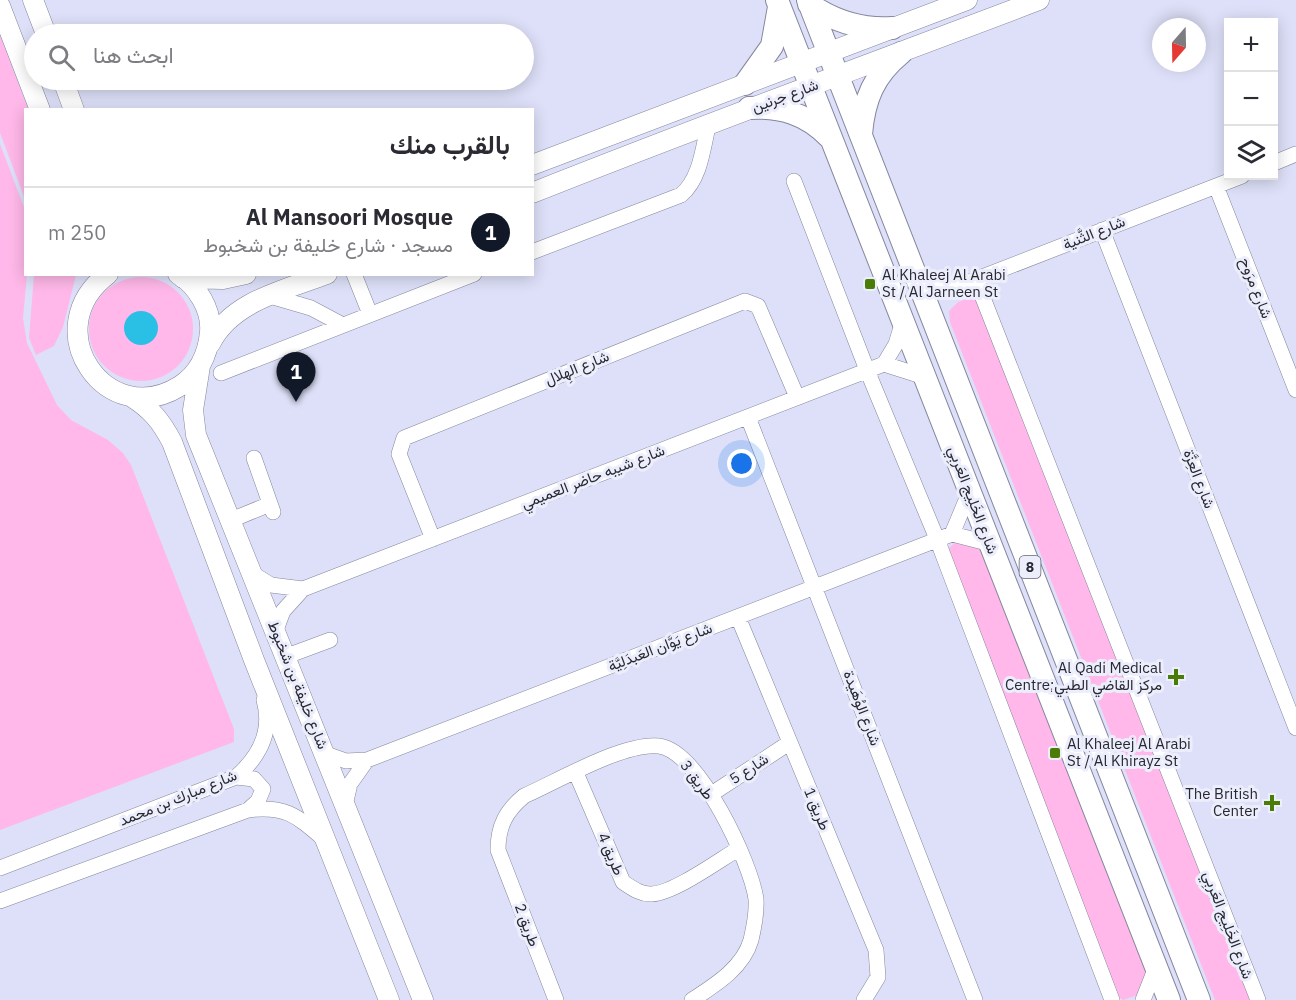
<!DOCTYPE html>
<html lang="ar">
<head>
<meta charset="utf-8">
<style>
	body { margin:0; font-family:"IBM Plex Sans",Vazirmatn,sans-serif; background:#f7f7f7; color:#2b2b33; direction:rtl }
	.controls { position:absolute; right:18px; top:18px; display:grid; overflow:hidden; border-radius:0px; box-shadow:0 3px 15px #0003 }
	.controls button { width:54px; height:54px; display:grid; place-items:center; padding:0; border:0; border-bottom:2px solid #e1e1e2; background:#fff; color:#2b2b33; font:30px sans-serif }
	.compass { position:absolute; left:1152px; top:18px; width:54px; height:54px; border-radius:50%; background:#fff; box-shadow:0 3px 15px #0003; rotate:200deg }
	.you { position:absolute; left:742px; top:464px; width:21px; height:21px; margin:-15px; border:4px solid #fff; border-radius:50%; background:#1a73e8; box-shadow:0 0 0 9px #1a73e833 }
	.badge { display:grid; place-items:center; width:39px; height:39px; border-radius:50%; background:#111827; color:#fff; font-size:20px; font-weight:700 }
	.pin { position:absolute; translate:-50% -50px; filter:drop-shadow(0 2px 3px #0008) }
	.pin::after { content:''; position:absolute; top:32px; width:21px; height:18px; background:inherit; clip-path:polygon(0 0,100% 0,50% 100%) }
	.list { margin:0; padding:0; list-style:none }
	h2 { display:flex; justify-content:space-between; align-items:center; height:78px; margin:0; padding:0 24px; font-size:26px }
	h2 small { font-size:20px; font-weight:400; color:#7c7c81 }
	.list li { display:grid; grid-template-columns:39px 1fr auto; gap:18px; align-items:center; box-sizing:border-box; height:90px; padding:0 24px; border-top:2px solid #e1e1e2 }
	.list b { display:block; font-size:22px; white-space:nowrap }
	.list p { margin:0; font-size:20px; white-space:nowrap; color:#7c7c81 }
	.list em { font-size:20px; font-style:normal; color:#7c7c81 }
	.icon { flex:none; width:33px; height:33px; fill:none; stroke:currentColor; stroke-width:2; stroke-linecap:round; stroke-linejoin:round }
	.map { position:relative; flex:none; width:1296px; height:1000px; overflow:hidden; direction:ltr }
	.search { position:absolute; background:#fff; box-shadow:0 3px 15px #0003; left:24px; top:24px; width:510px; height:66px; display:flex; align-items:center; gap:15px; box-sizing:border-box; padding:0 21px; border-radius:33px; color:#7c7c81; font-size:22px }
	.panel { position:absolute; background:#fff; box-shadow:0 3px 15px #0003; left:24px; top:108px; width:510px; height:168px; border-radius:0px; direction:rtl }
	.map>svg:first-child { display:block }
	.green { fill:#ffb8e9 }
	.water { fill:#2ac0e6 }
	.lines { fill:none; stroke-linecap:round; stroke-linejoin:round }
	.minor-casing { stroke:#84879d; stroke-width:16 }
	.major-casing { stroke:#84879d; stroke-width:21 }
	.highway-casing { stroke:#84879d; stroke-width:24 }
	.minor { stroke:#fff; stroke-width:15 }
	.major { stroke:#fff; stroke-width:20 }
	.highway { stroke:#fff; stroke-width:22 }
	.poi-dot { fill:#4a7c07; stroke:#eceefc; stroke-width:2 }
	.labels { text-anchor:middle; stroke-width:6; stroke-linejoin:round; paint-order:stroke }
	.shield { fill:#eceefc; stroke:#62636e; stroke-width:1.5 }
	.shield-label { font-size:14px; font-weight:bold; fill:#272831 }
	.street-label { font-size:15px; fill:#272831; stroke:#eceefc }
	.poi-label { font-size:15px; fill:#272831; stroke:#eceefc; text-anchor:start }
</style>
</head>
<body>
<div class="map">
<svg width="1296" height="1000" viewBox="0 0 1296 1000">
	<rect width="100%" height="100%" fill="#dde0f8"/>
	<path class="green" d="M0,35L28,109L26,110L25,199L0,133Z
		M0,144L25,210L27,275L23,318L27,343L57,405L71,420L108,440L123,453L131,465L234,729V742L0,830Z
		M34,275H76L63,327L54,346L36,355L29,338Z
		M89 329a52 52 0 1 1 104 0a52 52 0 1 1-104 0Z
		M971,298L983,304L1258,1000H1215L950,322L949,311L958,302Z
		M964,541L984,552L1146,973L1144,993L1123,1000L1114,993L948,549L954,543Z"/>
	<path class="water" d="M124 328a17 17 0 1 1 34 0a17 17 0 1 1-34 0Z"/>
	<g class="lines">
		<defs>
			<path id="minor" d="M1274,163L1296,154
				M794,181L867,370L937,539L1112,1000
				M1216,186L1296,390
				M1102,230L1296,728
				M532,252L681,195C701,178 703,147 709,122
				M354,274L370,314
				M976,280L1258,1000
				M919,284L946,291L1242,176
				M270,296L311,308L343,325
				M884,364L896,344L903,321
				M221,373L474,274
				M748,417L975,1000
				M254,458L273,512
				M231,520L270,504
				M952,534L970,491
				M433,539L399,454L404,438L745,301L758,306L797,397
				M253,574L271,585L303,589L884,364L925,377
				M738,617L876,950L878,977L864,1000
				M276,630L283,611L303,589
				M287,656L330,640
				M326,754L346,761L367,760L952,534L991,544
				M576,773L623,882C632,888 641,895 652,894C674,893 718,861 738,849
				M236,777L254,779L263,789L258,801L248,810
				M710,795L789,743
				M345,805L350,784L367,760
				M0,868L236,777C259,757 273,732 264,700
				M0,901L248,810C286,805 297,816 325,840
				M556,1000L498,850C498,826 506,811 524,796C558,781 624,742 659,746C699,751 751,863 756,899C757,913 754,927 751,940C743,968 715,985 692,1000
				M1143,1000L1156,967"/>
			<path id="major" d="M33,0L46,34
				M0,6L40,110
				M63,80L74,110
				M532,165L967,0
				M532,193C700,126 870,64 1039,0
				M108,274C35,329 107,432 180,386C200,373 208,354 210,332C212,310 197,285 178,274
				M183,278L223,279L246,274
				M210,344C231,301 285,290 327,274
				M200,366L193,410L196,435L423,1000
				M132,397C151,409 161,421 172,442L254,660L389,1000"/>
			<path id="highway" d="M777,0L1169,1000
				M808,0L1199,1000
				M809,4C835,22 861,30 892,28
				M745,84L772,46L779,7
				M749,108C781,106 807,114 829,137
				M861,134C864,99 874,75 901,53"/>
		</defs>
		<use href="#minor" class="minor-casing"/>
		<use href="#major" class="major-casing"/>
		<use href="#highway" class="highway-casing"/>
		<use href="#minor" class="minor"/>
		<use href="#major" class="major"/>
		<use href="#highway" class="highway"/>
	</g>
	<g class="poi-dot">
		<rect x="864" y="278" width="12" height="12" rx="3"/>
		<path d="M1173 668h6v6h6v6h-6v6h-6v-6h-6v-6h6z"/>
		<rect x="1049" y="747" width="12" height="12" rx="3"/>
		<path d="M1269 794h6v6h6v6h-6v6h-6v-6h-6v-6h6z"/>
	</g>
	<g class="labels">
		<rect class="shield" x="1019.5" y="556" width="21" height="22" rx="4.5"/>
		<g class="shield-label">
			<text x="1030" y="572">8</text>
		</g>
		<g class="street-label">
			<text transform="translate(785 96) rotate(-20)" y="5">شارع جرنين</text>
			<text transform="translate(1094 233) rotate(-22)" y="5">شارع الثَّنية</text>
			<text transform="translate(1256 288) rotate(69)" y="5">شارع مرَوح</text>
			<text transform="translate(577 368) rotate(-22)" y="5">شارع الهِلال</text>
			<text transform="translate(593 477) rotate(-21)" y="5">شارع شيبه حاضر العميمي</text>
			<text transform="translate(1199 479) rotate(69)" y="5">شارع العِزَّة</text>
			<text transform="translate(973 500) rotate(69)" y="5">شارع الخَلِيج العَربِي</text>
			<text transform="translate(660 647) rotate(-21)" y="5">شارع يَوَّان العَبدَلِيَّة</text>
			<text transform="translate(298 685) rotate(68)" y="5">شارع خليفة بن شخبوط</text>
			<text transform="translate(862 708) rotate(69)" y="5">شارع الوُهَيدة</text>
			<text transform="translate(749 769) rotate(-33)" y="5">شارع 5</text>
			<text transform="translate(697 780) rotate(53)" y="5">طريق 3</text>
			<text transform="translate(178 798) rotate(-22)" y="5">شارع مبارك بن محمد</text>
			<text transform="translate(817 809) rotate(67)" y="5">طريق 1</text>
			<text transform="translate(611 854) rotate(67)" y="5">طريق 4</text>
			<text transform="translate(527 925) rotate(69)" y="5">طريق 2</text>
			<text transform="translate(1228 925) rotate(69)" y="5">شارع الخَلِيج العَربِي</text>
		</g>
		<g class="poi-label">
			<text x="882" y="280">Al Khaleej Al Arabi<tspan x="882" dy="17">St / Al Jarneen St</tspan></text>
			<text x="1162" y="673" text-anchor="end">Al Qadi Medical<tspan x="1162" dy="17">Centre;مركز القاضي الطبي</tspan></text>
			<text x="1067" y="749">Al Khaleej Al Arabi<tspan x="1067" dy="17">St / Al Khirayz St</tspan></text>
			<text x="1258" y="799" text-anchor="end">The British<tspan x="1258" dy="17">Center</tspan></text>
		</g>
	</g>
</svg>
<div class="controls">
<button>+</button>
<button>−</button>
<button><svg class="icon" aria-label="layers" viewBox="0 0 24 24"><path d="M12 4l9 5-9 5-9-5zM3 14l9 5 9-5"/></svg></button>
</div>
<svg class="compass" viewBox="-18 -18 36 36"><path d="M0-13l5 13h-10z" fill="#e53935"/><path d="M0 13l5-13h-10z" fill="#7c7c81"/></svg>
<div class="you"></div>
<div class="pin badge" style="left:296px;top:402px">1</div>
<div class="search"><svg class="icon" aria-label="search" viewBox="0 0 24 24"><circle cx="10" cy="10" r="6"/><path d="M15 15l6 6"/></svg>ابحث هنا</div>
<section class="panel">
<h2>بالقرب منك<small></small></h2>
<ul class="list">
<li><span class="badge">1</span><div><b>Al Mansoori Mosque</b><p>مسجد · شارع خليفة بن شخبوط</p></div><em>250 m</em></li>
</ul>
</section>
</div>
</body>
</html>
